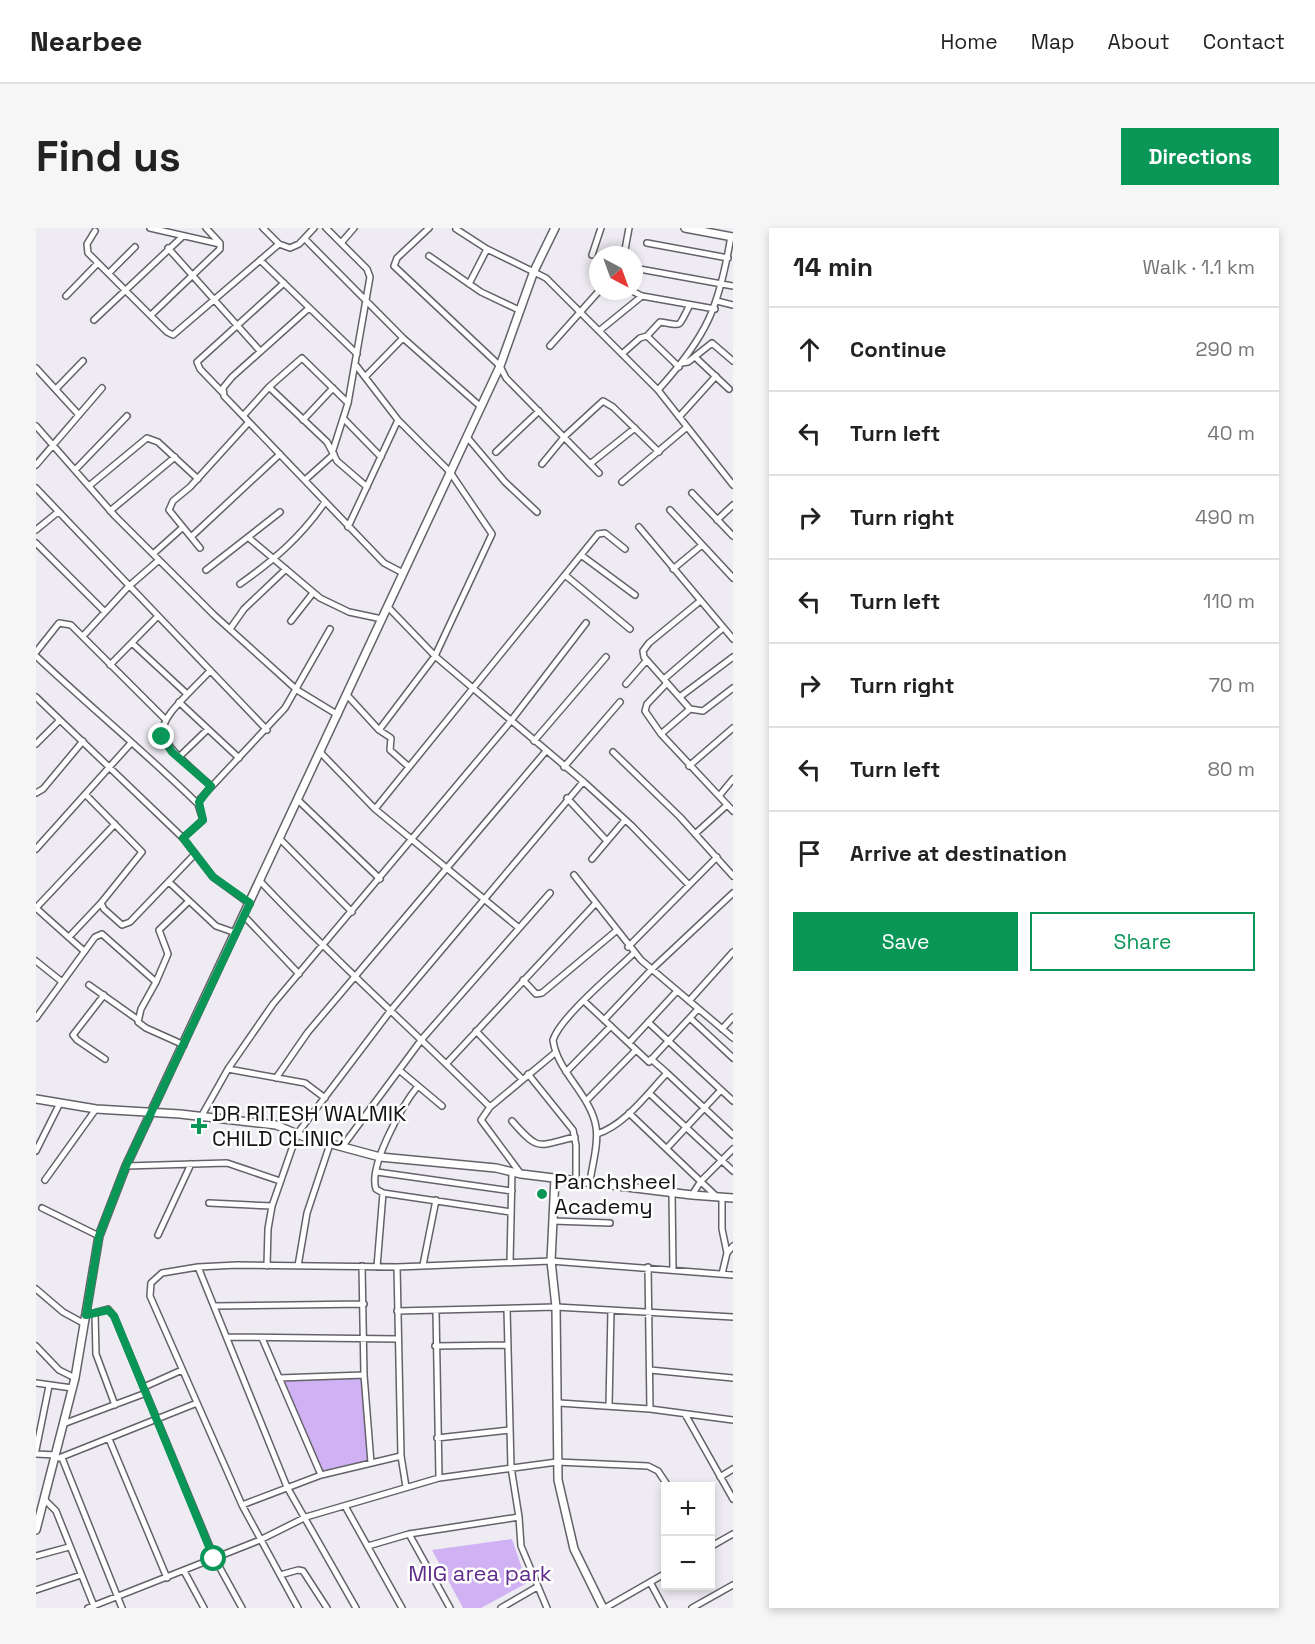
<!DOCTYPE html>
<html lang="en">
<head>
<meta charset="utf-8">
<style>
	body { margin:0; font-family:"Space Grotesk",sans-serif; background:#f6f6f6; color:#222 }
	.controls { position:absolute; right:18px; bottom:18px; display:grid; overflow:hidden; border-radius:0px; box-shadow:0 3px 9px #0003 }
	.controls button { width:54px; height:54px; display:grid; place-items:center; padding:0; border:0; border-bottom:2px solid #e0e0e0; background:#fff; color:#222; font:30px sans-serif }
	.compass { position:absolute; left:553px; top:18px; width:54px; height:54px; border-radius:50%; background:#fff; box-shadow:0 3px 9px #0003; rotate:139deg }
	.stop { position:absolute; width:18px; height:18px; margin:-14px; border:4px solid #099657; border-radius:50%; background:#fff }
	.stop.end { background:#099657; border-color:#fff; box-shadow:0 2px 6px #0008 }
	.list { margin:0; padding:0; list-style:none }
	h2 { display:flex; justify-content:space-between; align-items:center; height:78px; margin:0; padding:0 24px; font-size:26px }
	h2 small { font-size:20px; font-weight:400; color:#767676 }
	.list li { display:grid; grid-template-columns:39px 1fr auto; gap:18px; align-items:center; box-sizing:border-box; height:84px; padding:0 24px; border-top:2px solid #e0e0e0 }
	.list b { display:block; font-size:22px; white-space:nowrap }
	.list em { font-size:20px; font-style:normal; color:#767676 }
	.actions { display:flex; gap:12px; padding:18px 24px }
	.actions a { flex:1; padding:14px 0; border:2px solid #099657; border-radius:0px; text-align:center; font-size:21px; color:#099657 }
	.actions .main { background:#099657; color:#fff }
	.icon { flex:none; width:33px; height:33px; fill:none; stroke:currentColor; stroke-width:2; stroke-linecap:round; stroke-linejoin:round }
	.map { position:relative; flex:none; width:697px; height:1380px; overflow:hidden; border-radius:0px }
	header { display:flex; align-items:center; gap:36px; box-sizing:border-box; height:84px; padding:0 30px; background:#fff; border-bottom:2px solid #e0e0e0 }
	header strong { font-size:28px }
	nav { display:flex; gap:33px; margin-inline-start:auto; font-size:21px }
	.intro { display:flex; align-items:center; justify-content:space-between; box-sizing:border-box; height:144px; padding:0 36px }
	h1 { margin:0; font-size:42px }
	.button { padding:15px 27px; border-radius:0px; background:#099657; color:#fff; font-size:21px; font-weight:700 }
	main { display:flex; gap:36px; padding:0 36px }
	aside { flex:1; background:#fff; border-radius:0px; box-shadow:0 3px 9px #0003 }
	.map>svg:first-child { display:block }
	.green { fill:#d0b2f4 }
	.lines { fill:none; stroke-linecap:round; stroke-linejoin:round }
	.minor-casing { stroke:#646268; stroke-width:8 }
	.tertiary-casing { stroke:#646268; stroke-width:10 }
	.minor { stroke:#fff; stroke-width:5 }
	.tertiary { stroke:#fff; stroke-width:7 }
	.route { stroke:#099657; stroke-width:8 }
	.poi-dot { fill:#099657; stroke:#fff; stroke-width:2 }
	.labels { text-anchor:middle; stroke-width:5; stroke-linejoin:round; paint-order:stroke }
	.poi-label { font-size:22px; fill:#131215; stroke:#fff; text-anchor:start }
	.park-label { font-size:22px; fill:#5e2c8a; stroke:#fff }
</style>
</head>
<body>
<header>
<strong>Nearbee</strong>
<nav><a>Home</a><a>Map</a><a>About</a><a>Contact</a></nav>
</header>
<div class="intro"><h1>Find us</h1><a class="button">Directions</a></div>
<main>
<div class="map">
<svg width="697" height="1380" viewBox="0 0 697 1380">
	<rect width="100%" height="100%" fill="#eeebf2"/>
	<path class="green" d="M328,1147L335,1235L285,1247L243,1150Z
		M476,1311L491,1355L445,1380H427L396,1322Z"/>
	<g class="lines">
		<defs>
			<path id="minor" d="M114,0L184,16
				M227,0L243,16L254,20L263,16L278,0
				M290,0L331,41L334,49L312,175L297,222
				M393,0L361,30L358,38L464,138L470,150L563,245
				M420,1L451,21L510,50L622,162L697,257
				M59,3L51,16L52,25L131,104L137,107L243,16
				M269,11L367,110L445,179
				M305,15L318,0
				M611,15L692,30
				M132,20L224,123
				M556,27L565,0
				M588,27L593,0
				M393,28L445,64L483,82
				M224,32L321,126
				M598,40L697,58
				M73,45L99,19
				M433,56L451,21
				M596,63L606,68L679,81
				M30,68L62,35
				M681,73L697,77
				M273,80L196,149L187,160L188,168L348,335L367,345
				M115,87L184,21V15L170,0
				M58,92L147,8
				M563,103L606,68
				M611,108L624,94C648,97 640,102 654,77
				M514,118L563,63
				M586,126L604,110L611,108L643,139
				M659,129L693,161
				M646,135L652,134L676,115L697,133
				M319,136L362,192L414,244L456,306L399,428L343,502
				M0,140L43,187
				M329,149L367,110
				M233,159L291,214L301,233L331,259
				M20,161L47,133
				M622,162C671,108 683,80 695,8
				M186,164L164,141L161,134L248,55
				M207,188L233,159L266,130L312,175
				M643,189L680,148
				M308,191L345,229
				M267,192L297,160
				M0,198L79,288L178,387L261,462L302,487
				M431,209L469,254L501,284
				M460,224L503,183
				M506,236L529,208L567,173L577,179L623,224
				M554,236L599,200
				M0,237L66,160
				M39,242L91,188
				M269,252L298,226
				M586,254L651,199
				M53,258L111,210L122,214L162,251
				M0,260L231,502
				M656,265L697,308
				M634,282L697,350
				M74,283L139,229
				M681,292L697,277
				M312,299L362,192
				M603,299L697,411
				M0,302L22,284
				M155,309L244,226
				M213,310L284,370L313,384L346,391
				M0,315L69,384
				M164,320L133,282L137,273L154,259L213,194
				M117,326L146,300
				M545,327L599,367
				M637,341L666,317
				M170,342L244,284
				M529,347L594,401
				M204,356C238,332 265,309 289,274
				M663,374L613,415L607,423L608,429L654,481L667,483L697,460
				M352,379L399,428L549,555L596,598L653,657
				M255,393L277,365
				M194,401L208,381L250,341
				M47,408L92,359L123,332
				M96,415L151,466
				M0,424L23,395L35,397L129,491
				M0,428C53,478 110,525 162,576
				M74,437L121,389
				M174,443C114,505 109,499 175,558
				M628,451L687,400
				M590,456L610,433
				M311,467L343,502L355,510L354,522L373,539
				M645,468L697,429
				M0,469L147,610L177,649L214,676
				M143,474L203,530
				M654,481L625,506L697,583
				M625,506L609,483L611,476L631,455
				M498,513L570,429
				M0,516L24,492
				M284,524L339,581L483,700
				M577,524L644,589L697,648
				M143,529L172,501
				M653,538L697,500
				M528,539L584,474
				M0,565L7,561L47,513
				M50,567L106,624L65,675L68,681L86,697L94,694L159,626
				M683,568L697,551
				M531,570L570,612
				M262,572L344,651
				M339,581L562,306L569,305L589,321
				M659,606L691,577
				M147,610L167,592L162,576L164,571L249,480L294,401
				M244,611L316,684
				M0,621L95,515
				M556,631L589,592
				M538,647L605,732L697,810
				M224,653C298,732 378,803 454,879L445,892L485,946
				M133,654L180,698L200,705
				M0,680L79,596
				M0,680L48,723
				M208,688L263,746
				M33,709L65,675
				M592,719L681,629
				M0,733L25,753
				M487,752L500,766L506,765L580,703
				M120,754L132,726L123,702L153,673
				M53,757L101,791
				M68,767L37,807L41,812L69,831
				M548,773L613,834L662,781
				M653,773L697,724
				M0,790L59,709L66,706L120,754L105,781L102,794L110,800L148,817
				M654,790L697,830
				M568,792L616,741L697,665
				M612,794L697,873
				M686,801L697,789
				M440,803L486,851
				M593,815L641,763
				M411,835L559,676
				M192,841L269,855L289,870
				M363,842L406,878
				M530,844L575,798
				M631,845L697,907
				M492,846L537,902L540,917V952
				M240,850L272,804L510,523
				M382,858C367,876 332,938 340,961L347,965L475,984
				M613,865L697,943
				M550,873L600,822
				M454,879L520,824
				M593,885L681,969
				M165,889L192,841L237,776L474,494L550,395
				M476,893C503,924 501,918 539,909
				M561,906C589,897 611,866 631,845L615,831
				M306,919L386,811L514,665
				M631,920L685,862
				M0,923L24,875
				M90,938L191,935L244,953
				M341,944L476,963
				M9,952L60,881
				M554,954C556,937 563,916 560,899C555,867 521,844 517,812C525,788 579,744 598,725
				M636,964L637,1042
				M656,967L665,953L697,921
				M686,969V1001L691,1025
				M173,975L236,978
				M6,980L63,1008
				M517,993L574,995
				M122,1007L155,936
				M474,1034L476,944
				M387,1037L400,972
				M231,1038L232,1001L236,978L261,906L355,782L547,554
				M262,1038L271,985L294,916
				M326,1038L328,1147L335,1235
				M162,1039L251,1259L320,1380
				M341,1039L347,965
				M612,1039L614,1181
				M686,1046L691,1025L697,1018
				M0,1061L27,1084L47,1095
				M178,1078L328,1076
				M471,1081L475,1239L483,1289L485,1318L511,1380
				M361,1083L520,1079L697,1089
				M400,1083L403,1250
				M59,1085L60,1126L79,1177
				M50,1087L72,1081L78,1088L179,1331L206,1380
				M191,1109L361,1111
				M226,1110L285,1247
				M0,1118L23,1142L39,1150
				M399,1118L471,1117
				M614,1142L697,1150
				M243,1150L328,1147
				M0,1155L36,1160
				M108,1159L146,1142
				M523,1175L614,1181L697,1192
				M573,1178L575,1082
				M649,1186L697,1271
				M27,1196L110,1165
				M401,1210L474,1202
				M73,1211L131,1350
				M0,1222L13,1158
				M0,1226L20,1227
				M365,1228L370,1259
				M23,1230L161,1175
				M26,1230L86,1380
				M684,1249L697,1241
				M8,1271L20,1283L58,1378
				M206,1277L285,1247L365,1228L361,1039
				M309,1278L366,1380
				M373,1306L414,1380
				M332,1318L373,1306L483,1289
				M674,1319L697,1306
				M0,1328L33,1319
				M148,1343L168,1380
				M244,1347L262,1342L267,1343L291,1380
				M614,1354L628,1380
				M0,1362L45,1347
				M52,1380L224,1312L270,1289L403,1250L521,1234L612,1238L622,1243L632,1258
				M262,1380L206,1277L114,1068L115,1055L126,1045L162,1039L201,1037L361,1039L515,1033L697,1047
				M465,1380L501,1359
				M569,1380L630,1345
				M656,1380L697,1357"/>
			<path id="tertiary" d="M649,0L697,9
				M0,871L60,881L144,886L240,897L266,908L344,929L460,940L485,946L656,967L697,970
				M519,950L515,1033L520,1079L522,1252L538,1321L567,1380
				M0,1302L39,1150L63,1008L90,938L464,138L498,43L519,0"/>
		</defs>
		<use href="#minor" class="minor-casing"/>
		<use href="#tertiary" class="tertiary-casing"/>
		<use href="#minor" class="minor"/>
		<use href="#tertiary" class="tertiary"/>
	</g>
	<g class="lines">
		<path class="route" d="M126,509L136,524L175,558L163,574L167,592L147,610L177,649L214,675L90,938L63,1008L50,1087L72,1082L78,1088L178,1331"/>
	</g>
	<g class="poi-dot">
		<path d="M160 889h6v6h6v6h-6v6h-6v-6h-6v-6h6z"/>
		<circle cx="506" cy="966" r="6"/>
	</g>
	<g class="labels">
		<g class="poi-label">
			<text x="176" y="893">DR RITESH WALMIK<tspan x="176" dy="25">CHILD CLINIC</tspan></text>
			<text x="518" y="961">Panchsheel<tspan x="518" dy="25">Academy</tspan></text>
		</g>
		<g class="park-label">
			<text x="444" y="1353">MIG area park</text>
		</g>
	</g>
</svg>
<div class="controls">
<button>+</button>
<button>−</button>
</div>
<svg class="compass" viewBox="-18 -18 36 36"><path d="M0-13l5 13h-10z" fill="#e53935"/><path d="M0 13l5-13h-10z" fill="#767676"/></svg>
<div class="stop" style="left:178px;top:1331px"></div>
<div class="stop end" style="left:126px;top:509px"></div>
</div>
<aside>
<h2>14 min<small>Walk · 1.1 km</small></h2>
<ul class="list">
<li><svg class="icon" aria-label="ahead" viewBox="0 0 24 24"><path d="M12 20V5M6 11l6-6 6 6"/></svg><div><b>Continue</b></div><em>290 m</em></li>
<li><svg class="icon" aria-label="left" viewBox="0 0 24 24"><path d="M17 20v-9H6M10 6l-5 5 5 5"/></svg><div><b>Turn left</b></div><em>40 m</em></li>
<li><svg class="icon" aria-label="right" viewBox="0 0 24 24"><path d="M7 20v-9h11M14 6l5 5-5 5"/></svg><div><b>Turn right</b></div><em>490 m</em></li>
<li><svg class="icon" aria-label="left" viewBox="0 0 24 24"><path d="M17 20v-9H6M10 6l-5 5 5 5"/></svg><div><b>Turn left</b></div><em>110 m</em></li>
<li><svg class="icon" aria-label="right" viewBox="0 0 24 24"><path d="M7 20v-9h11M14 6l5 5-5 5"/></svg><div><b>Turn right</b></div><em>70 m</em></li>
<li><svg class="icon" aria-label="left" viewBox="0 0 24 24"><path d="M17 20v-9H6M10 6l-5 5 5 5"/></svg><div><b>Turn left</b></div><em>80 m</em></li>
<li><svg class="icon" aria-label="arrive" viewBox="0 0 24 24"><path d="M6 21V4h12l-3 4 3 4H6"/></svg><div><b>Arrive at destination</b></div></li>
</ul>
<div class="actions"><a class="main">Save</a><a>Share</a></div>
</aside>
</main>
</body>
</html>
